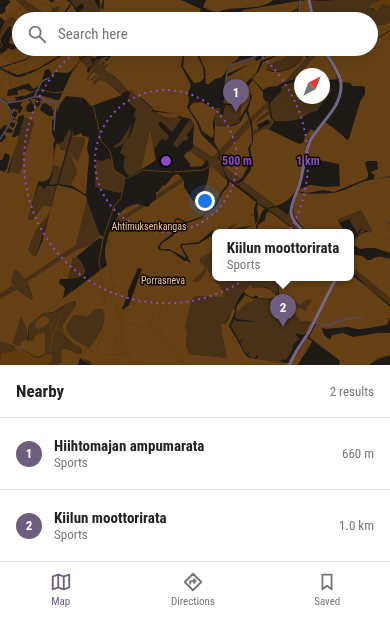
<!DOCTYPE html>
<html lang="en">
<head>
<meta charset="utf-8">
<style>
	body { margin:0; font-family:"Roboto Condensed",sans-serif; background:#f6f6f6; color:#222 }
	.compass { position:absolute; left:294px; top:68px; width:36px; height:36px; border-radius:50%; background:#fff; box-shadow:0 4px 16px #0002; rotate:42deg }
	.you { position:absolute; left:205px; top:201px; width:14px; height:14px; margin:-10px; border:3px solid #fff; border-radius:50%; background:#1a73e8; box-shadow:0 0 0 6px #1a73e833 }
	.badge { display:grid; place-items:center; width:26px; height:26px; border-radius:50%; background:#6d5d7e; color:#fff; font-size:13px; font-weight:700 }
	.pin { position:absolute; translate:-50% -33px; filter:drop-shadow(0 1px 2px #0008) }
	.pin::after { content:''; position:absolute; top:21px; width:14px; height:12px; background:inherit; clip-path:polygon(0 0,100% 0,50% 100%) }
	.popup { position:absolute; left:212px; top:229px; width:142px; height:52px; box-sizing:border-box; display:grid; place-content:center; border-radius:8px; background:#fff; filter:drop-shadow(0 1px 3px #0005); font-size:13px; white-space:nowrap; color:#767676 }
	.popup b { font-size:15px; color:#222 }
	.popup::after { content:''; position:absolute; left:50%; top:100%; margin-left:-8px; border:8px solid transparent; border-top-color:#fff }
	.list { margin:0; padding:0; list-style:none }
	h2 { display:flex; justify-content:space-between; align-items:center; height:52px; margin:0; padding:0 16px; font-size:17px }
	h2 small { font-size:13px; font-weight:400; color:#767676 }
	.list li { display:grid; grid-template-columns:26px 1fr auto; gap:12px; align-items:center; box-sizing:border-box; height:72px; padding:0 16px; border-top:1px solid #e0e0e0 }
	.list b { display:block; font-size:15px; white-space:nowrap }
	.list p { margin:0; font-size:13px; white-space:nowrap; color:#767676 }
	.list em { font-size:13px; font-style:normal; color:#767676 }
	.icon { flex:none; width:22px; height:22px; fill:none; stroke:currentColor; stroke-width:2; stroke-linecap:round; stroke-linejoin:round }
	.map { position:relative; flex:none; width:390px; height:365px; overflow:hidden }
	.search { position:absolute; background:#fff; box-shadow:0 4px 16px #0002; left:12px; right:12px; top:12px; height:44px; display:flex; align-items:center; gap:10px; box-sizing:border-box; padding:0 14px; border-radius:22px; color:#767676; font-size:15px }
	.sheet { height:196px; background:#fff }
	nav { display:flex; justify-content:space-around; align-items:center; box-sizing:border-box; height:56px; border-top:1px solid #e0e0e0; background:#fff; font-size:11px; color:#767676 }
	nav a { display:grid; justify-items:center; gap:2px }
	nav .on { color:#6d5d7e }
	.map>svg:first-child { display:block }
	.green { fill:#483117 }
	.forest { fill:#654014; fill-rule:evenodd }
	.water { fill:#5f3b0d }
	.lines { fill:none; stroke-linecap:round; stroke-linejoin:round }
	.stream { stroke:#5f3b0d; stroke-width:1 }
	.street { stroke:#544b5f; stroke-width:1.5 }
	.secondary { stroke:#746585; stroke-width:3 }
	.ring { fill:none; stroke:#8d49c6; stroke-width:2; stroke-dasharray:2 4 }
	.labels { text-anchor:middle; stroke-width:3; stroke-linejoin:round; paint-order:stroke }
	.park-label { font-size:10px; fill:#f6c693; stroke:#070605 }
	.centre { fill:#8d49c6; stroke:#070605; stroke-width:2 }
	.ring-label { font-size:12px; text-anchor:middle; font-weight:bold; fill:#8d49c6; stroke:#070605; stroke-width:3; stroke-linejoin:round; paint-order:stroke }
</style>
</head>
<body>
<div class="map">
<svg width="390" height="365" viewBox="0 0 390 365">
	<rect width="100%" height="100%" fill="#1e1b17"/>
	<path class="green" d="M16,0H25L49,17L54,7L60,8L56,19L49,17L48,19H36Z
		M70,0H94L100,9V15L86,18L84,13L80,15L79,13L81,10L84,8L82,3L76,8Z
		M310,0L322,1L335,0H380L372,4L370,8L375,11H378L382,4L390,6V20L387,24L371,26V19H321L314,16Z
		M11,16L17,22L11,28L9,26L0,39C0,28 2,23 11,16Z
		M81,49L94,58L90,59L93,63L90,68L80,61L84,56L87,58L85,55L79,59V57L71,50Z
		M316,49H322L295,77V79L285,82L310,55L308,52V50L313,53Z
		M299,53L302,55L303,58C297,67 275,77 266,68L268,65C279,62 288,54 299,53Z
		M96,59H100L98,64H100L103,61L105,62L102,66L103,67L107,64L108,65L105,68L128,91L122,93V94L104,80L100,81L101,77L94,85L93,82L98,75L92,81L91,79L94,72L89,77V80L87,81L88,76L93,70L91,68Z
		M300,81V98H324V82L329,86L331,91L317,111C308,112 306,116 299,119C291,122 283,121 275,121L272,118L270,103L282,90L281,87L283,85Z
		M130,90L152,108V111L162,117L168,118H182L172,132L161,122H158L160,127L169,136L166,141L162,138L154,150L150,130L142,169L134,174L129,176C122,167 123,168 125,156L120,153L123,145L130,136L137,115L135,118L134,116L136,109L128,102Z
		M265,101H268L271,118L274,122L270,129L266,128L253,135L254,132L270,123L268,115L255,124L258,119L268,113L266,109L252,122L250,118C255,113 261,108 266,103Z
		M225,105H232V107L238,105L241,106V117L239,118L240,122L229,126L215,125L214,122L216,108H221L220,113L223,115Z
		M24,117L34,122L20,172L18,174L11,172L8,174Z
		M190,119L193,122V127L186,136L189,137L186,141L184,140L177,148L173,144Z
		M249,119L251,125L220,158L219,151Z
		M132,124C128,137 129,143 115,148L114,146L120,142Z
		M68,130H70L71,133L67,149L66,151H64L58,144L64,141V138L67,134Z
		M72,135L73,137L85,138V140L78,161L73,160L77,167L74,181L72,183V186L58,184Z
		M193,144L212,157L218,153L219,156L217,159L219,158L226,178L209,166L208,160L205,162L190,151L193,147Z
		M112,156L114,169L125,177L123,191L119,193L95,187L96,160L103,161L109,158L112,161Z
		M53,164L61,169L57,184L50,185L49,183L52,176Z
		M222,165L240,179L242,178L235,183C227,180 225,173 222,165Z
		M182,178L184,181L156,199V195Z
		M243,181L276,206L267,208L257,203V200L240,187L238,184V186L235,184Z
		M39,185L45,189L46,186H56L51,207L44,205L32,220H30L28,218L38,186Z
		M87,201L100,235L90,245L80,248L27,283L33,297L31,300L17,289L0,299V294L13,285L10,282L14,270L18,271L25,279L76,245Z
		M141,205L145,206L113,227L116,220Z
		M277,207L287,214L290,212L303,232H298L268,209Z
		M361,210L374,233L366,230C361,235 355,238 354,245H352L351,252V242L359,235L360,231L363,228L359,230L358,235L349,219L339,223L338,221L341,218Z
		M49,214L36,256H34L28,250L36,230Z
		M215,249V252L211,254L205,267L212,255L215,253V278H279L278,295L267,287L253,288L249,286C243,292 236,300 235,308L232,310C229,318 221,327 222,336C223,343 226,350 227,358L189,354L186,347L187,337L185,327L192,299L195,296L222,297L217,281L205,271L202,278L198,282H194L193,281L205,267L200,262V258L210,253Z
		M73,256L77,257C82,263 89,270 82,277L68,279Z
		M351,266L390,298V305L368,288L351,270Z
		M279,296H281L300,305L308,299L309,298L312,300L308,305L307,310L305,311L284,301Z
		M254,298L270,300L274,298H279L301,321L310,323L308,328L304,335H302L295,333L299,339L293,345V348L286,360L283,359L280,362L257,359L258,354L255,358H251L248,355L251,350L247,354L244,351L240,342L244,339L239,341L231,326L234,319L236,321L260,322L237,319L235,317L236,311Z
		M73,302H76L74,309L64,321L68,340L82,349L81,354L62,352V359L58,365H48L52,361L53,357L51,354H46L38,358L34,357L25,351C20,352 15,350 10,352L0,365V340C8,342 18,352 25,350L35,356L38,333L33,341H28L29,325L43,313H51L57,311L68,303Z
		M95,309H102C110,321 96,339 89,348C81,343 68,338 66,327L73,316Z
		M21,317L27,330V339L23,341L20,346H17L13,343Z"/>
	<path class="forest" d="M8,0H16L36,19H19V41L12,45L9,43L12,34L11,28L17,21L11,16L5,21L0,17V14H2L6,11L5,8L11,1Z
		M25,0H49L52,3L54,0H66L71,3L59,19H56L59,7L53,8L49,17Z
		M100,0H103L101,6L103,11L104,0H181L201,9L198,19H105L104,17L105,19H100V17L81,19L80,15L84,13L88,14L86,18L100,15Z
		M206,0H273C263,10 237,7 224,10C223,10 219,12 218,12C213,12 207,9 203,7Z
		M308,0L311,19H299L300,1Z
		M299,1L298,8L286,15H273L264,19H250L242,12L243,10Z
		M72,4L80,19H61Z
		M297,10V19H267L275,16H287Z
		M390,20V30L371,42V26L387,24Z
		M390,31V176L376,179L390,177V221L386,230L390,222V253L375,248H367L360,249L354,245C356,238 362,230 371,233L366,230L373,232L361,210L339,219L338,221L345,232H308C292,218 290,212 298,192C306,195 333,194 341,191C356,186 359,181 376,179H374L375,175L370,172L378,169L377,161H367L365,163L368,173V177L366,179L334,192L323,190L307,193L298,191L300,189L310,185L326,187L340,186L339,164L314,159L310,160L309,164H307C305,147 315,134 325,122C333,128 341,133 347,140L349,139L360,102L365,94V87C361,85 357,87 352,86L351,83L342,82L326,49H349L358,53L363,49H371V43Z
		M19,46V49H36L26,59L0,67V55L7,50L8,48L13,50Z
		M37,49H70L37,69L18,75L1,68L26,60Z
		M81,49H91L88,52L92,49L99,53L111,49H184L181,66L191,85L188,93L189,102L187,107L197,123L201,134L217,150L218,153L212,157L193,144L194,125L191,119L182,117L177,114L180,117C171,119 162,118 155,112L176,114L153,110L152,107L140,97L139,98L130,90L129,92L114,76L105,70V68L108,65L107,64L102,67L105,62L103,61L100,65L98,64L101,58L108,57L107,59H104L107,61L116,50L108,56L97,55L96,58H94L88,53Z
		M185,49H194L203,67L204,78L200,82L194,83L183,67Z
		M196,49H267L264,50L256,56L239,61L240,59L241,60L252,57L256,53L254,52L240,56L236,61L232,63L222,77L215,79L209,84H206L205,69Z
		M278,49H282L277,55L261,61L256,73L244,85L242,92L229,104L223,103L225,97L227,77L250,64L227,74L232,65L255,58L256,61C263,59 271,52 278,49Z
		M283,49H300L307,58L285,82L280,84L278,86L268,87L263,90L252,78L259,71L263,62L279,55ZM299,53L303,57C299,68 276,77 266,69L268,65C279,62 288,54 299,53Z
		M322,49L336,74L337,79L330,80L324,79V74H300V79H295V77Z
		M71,50L79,57V59H81C77,63 72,73 66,73C62,73 59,72 55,72L53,78L50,70L48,69L45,70C43,79 41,86 33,89L29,83L8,90L7,96L18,95L17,91L24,89L33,92L24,96L15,97L16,101L8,102L0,97V69C5,71 11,76 17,77C29,78 60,56 71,50Z
		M80,61L88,67L87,71L88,73L90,71L91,68L93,70L88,76L87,81L89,80V77L93,72L96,73L97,74L91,79V81L98,75L99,76L93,82L94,85L102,77L100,81L104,80L122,95L91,106L84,98L66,96L60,104L57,113V106L55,118L52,121V134L55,139L53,146L54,149C53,160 55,186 39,181L38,183L28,218L30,220H32L44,205L51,207L49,214L36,230L28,250L34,256H36L42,242L57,185L74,189L86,196L87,201L76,245L25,279L18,271L14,270L11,281L13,285L0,294V170L4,172L7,169L10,156L8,154L5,153L2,160H0V142H2L6,137L4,133L6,132L11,133L13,131L8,127L9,125L13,128L15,125V123L11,122L12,119L18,121L12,137H15L18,135L19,137L7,173L13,172L18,174L20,172L34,122L24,117V115L19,116L17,120L12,118V116L15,118L17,115V112L15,111L12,114L11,110L14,108L16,110L18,109V113H20L23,107L20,106L23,101L28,100L31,102L27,105L26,110L28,112H34V105L30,99H36L35,103L37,108L41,103L39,102L42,99L37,98L35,95L43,96L57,100H59L72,72ZM45,103L49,105L50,107L52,106V110L55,109L53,112V116H49L40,110L42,104H43Z
		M253,80L263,92V97L266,103L250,118L248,110L252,96L247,91V87Z
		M247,93L250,95C251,103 244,110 241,117V106L238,105L233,107V105L242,95Z
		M0,98C9,106 14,115 7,126L4,125L1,129L0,128Z
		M202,102L212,108L216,109C216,114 214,117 213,122C212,128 216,133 212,138L202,131L199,123L190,110V106L193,103Z
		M266,108L268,112L258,119L255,124L268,115H269L271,120L269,121L268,119L257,125L259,128L253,132L252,122Z
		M246,112L249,119L219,151L214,142L215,125C223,127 236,128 241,121C244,117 243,115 246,112Z
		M251,125L252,142L248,148L250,159L249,164L242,178L240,179L222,165L220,158Z
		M266,128L299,144L303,143L305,137L311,129L314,131C312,135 308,139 307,142C301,166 305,197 276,206L243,181L251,170L252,157L250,149L253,141V135Z
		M72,129L74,136L81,133L83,136L89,137L87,149L89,156L86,194H85L72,186L71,183C82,170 73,166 71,155L77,161H78L85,140V138L73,137Z
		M150,129L156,160L142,169V167Z
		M56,143L59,145L62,150L66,151L61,169L53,164Z
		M190,151L205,162L202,166L190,167V164L184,156L187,152Z
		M212,167L227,180V185L221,192L215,205L201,217L186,222L179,218L175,219L173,233L161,242L158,247L159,250L171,251L184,261H188L189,263L191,261L189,260L188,257L182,247V245L198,244L215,234V248L210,253L200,258V262L205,267L202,272L193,281L194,282H198L202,278L207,268C212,279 221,284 224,295L222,297L195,296L192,299L185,327L187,332L186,347L189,354L227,358L222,335L221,324H225L229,318L232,310L234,308L235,312L229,326L245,354L249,358L288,363V365H93L89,361L80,358L78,365H58C65,358 59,355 63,349C69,348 74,354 81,354L82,352L81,348C71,343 56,333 66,319C69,314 74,310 76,304L75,301L68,303L54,312L43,313L29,325L27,339L28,341H33L36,335L43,332L45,334V353C35,360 35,355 26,351C23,350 19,351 16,350L14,346L0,341V299L17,289L31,300L33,297L27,282L78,249L90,245L100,235L104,237L103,239L99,238L76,257H73L68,279H60L59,283L65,288L63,298H64L107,265C104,257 105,248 107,240L110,244L107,239L111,228L145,206L148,207L152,202L184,181V187L193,201C205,192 209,182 209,168ZM138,268L142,269L129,305L123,310L122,308L128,295V291ZM95,309H102C110,321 96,339 89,348C81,343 68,338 66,327L73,316L76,315L88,316ZM21,317L27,330V339L22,341L20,346H17L13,343Z
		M178,174L182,178L156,195V192H158L163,185L165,186L173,176Z
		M229,181L256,202L254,209V214L250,216L254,215L255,222L254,225L228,230L239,222L227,229L212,231L199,242L181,244L180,246L186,257V258L169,249H161L160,247C162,240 171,240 174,234C176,230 175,225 176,220H180L185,224L202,218L206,213L216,206L223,192L229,185Z
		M138,204L141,205L116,220C122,209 126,206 138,204Z
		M258,204L265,209L263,210L256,226V230L250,232H226C234,231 257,228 258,219C259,213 256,212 258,204Z
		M269,211L297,232H252L257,231L258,225L265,220L266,214Z
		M351,254L362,256L367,260H371C376,255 384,257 390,259V298L351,266Z
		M351,275L361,282L390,307V318L373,322L389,318V321L386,325L363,329H357L348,327L326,329L323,328L322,329L324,335L330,340L332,335L343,333L353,337L378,333H390V355L377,358L369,365H339L340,362L339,360L309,337L316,324L328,325L354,317L327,325L315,322L337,278H351Z
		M279,278H335L313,322L310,323H312L307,335L305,333L308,328L310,322L301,321L279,298L306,311L307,307L312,300L308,299L300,305L281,296H279Z
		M250,285L253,288C266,287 269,287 278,297H275L270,299L259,298L256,295L254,297C250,297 246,295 244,291Z
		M245,295L254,299L251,302L247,303L238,311H236L237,306Z
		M44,316L49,318V322L45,326L38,329L35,326L36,321Z
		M307,338L312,341C310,347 301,358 298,365H290L292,361Z"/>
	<path class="water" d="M380,0H390V6L382,4L378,11H376L372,8H369L371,4Z
		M14,351H25L34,357L38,358L46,354H51L53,357L52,361L48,365H0L1,354L4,353Z"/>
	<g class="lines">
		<path class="stream" d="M35,0L46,5L61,7
			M100,0L101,19
			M11,16L19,22
			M26,19L30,11
			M56,19L64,0
			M84,19L98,14L101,15
			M18,22H14L11,26L5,21L32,0
			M0,39L9,24
			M0,40L2,46L0,48
			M0,53L12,63
			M12,54L19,49
			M6,58L10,53L22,66L28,62L29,58L40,49
			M27,63L26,67L28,72
			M8,71L16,57L27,49
			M7,72L0,86L6,97L26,95L37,90
			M11,73L13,69L20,68L25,73
			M10,74L9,75L12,88
			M26,74L27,75L28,73
			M38,90C48,89 50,95 62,92
			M62,92L81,95L94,108L96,119
			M5,97V101
			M0,108L5,102
			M97,120L101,141L110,151L114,170L117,173L122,175L125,178H128L143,170L172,172
			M253,133L258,130
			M221,161L231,153L240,141L253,133
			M174,172L203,170L220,161
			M104,236L114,206L121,198L125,178
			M351,243L362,234L368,232L376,236L390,239
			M110,266L113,290
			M101,270L109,265
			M101,271L99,262L103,238
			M99,272V273
			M101,272L104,296L110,301
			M0,273L28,301
			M203,273L212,254L215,252
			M99,274L103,305
			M0,281L22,302
			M112,286L119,288
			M107,297L111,290L117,292
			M76,302L80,297
			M111,302L120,307L123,311L125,358L133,365
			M97,305L105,304L104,296
			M116,306V315L117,316
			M161,306L157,320L160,327V331L166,336L168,340
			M72,307L77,310
			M118,307V319L121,321
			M121,308V347
			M78,312L80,314L87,317L95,307
			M46,314L71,292L97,305
			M123,314H129
			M51,322L52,343
			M124,322L144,327L152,324L173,346L178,354L181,365
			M151,324L155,303
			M149,325L168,347H172
			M55,328L68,335
			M56,328L65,330
			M170,338L181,351L184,365
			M110,344L124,354L125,353
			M116,348V337L121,336
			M50,349L55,329L61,315
			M50,350V352
			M97,353L100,337L109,343
			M109,355L124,354
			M126,355L138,365
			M126,355H131
			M98,363H108
			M109,363L117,364L118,355
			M93,365L81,359L87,348L99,355H108
			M103,365H104
			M139,365L140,362H142L146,365
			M369,365L377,359L390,355"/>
		<path class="street" d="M298,19L300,0
			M224,93L227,73L231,65L255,57L264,51L272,49
			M34,97H40L47,101L56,102L54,130
			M0,98C18,112 12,122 0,139
			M6,103L21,101L34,97L42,81L49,78
			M314,323L328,325L346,319L362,317"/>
		<path class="secondary" d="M309,0L313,19
			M304,232C298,226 292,221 291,212C291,203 296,195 299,186C304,172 304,152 311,139C322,121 342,107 341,84C341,74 328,58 324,49
			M289,365L297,350L309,332L336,278"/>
	</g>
	<g class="ring">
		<circle cx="166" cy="161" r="71"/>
		<path d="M253 49A142 142 0 1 1 79 49"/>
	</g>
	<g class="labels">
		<g class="park-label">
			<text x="149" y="230">Ahtimuksenkangas</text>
			<text x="163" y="284">Porrasneva</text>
		</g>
	</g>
	<circle cx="166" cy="161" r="6" class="centre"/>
	<g class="ring-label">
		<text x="237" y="165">500 m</text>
		<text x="308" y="165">1 km</text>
	</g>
</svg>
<svg class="compass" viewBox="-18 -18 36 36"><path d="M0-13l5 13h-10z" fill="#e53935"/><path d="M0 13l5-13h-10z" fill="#767676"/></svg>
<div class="you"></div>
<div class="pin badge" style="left:236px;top:112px">1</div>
<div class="pin badge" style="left:283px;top:327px">2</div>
<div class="popup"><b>Kiilun moottorirata</b>Sports</div>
<div class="search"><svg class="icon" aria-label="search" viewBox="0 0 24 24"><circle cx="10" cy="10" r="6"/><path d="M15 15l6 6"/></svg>Search here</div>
</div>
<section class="sheet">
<h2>Nearby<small>2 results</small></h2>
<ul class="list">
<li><span class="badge">1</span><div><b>Hiihtomajan ampumarata</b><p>Sports</p></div><em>660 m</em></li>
<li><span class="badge">2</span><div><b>Kiilun moottorirata</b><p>Sports</p></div><em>1.0 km</em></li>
</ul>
</section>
<nav>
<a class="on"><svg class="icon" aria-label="map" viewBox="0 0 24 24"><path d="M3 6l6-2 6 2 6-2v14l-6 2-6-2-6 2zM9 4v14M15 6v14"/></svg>Map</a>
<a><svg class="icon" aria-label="directions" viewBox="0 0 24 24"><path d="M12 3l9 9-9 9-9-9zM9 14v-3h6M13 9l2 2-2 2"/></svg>Directions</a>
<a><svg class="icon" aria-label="saved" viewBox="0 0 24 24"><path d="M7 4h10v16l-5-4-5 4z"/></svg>Saved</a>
</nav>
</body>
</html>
